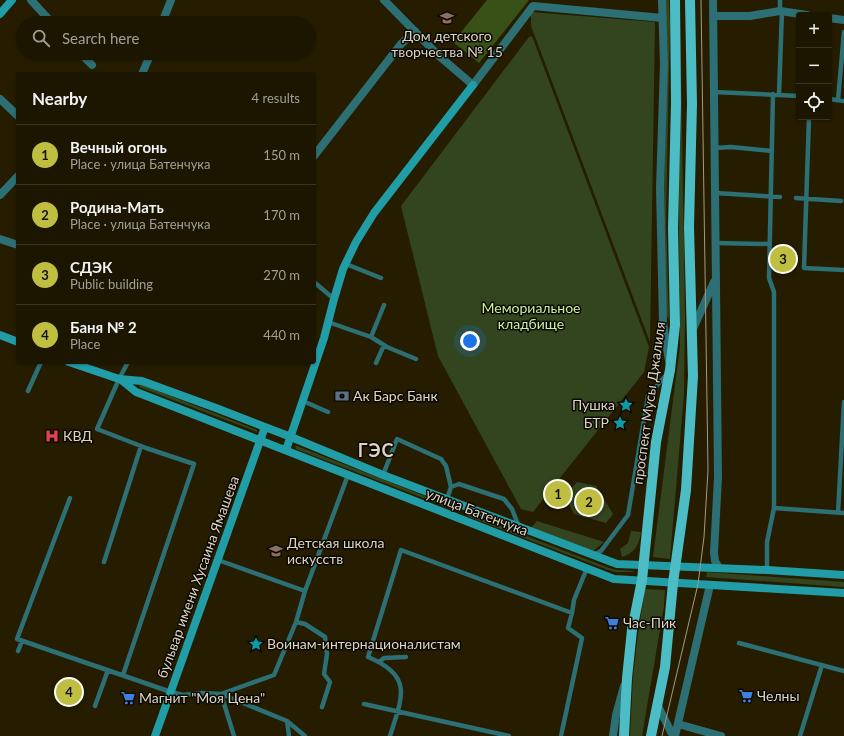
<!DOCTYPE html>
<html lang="en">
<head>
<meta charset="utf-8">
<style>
	body { margin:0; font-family:Lato,sans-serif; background:#29230f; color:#f1f3f6 }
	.controls { position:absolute; right:12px; top:12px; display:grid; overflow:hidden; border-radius:4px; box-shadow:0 1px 3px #0004 }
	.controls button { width:36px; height:36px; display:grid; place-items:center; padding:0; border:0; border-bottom:1px solid #3a3522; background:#1c1600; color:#f1f3f6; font:20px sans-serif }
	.you { position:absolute; left:470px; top:341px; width:14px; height:14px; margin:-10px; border:3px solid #fff; border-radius:50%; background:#1a73e8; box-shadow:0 0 0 6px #1a73e833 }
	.badge { display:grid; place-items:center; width:26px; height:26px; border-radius:50%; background:#c0be41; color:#111; font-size:13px; font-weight:700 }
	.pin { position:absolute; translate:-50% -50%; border:2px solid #fff; box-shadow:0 1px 4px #0006 }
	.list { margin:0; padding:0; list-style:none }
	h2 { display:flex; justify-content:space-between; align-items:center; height:52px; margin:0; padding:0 16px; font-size:17px }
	h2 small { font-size:13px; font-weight:400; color:#a09f99 }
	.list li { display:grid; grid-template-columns:26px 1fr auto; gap:12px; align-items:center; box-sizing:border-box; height:60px; padding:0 16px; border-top:1px solid #3a3522 }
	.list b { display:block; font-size:15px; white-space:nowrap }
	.list p { margin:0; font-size:13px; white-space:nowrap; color:#a09f99 }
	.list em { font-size:13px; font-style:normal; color:#a09f99 }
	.icon { flex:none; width:22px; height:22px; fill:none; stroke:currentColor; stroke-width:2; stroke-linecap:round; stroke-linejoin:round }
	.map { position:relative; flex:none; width:844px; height:736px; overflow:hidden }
	.search { position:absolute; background:#1c1600; box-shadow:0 1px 3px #0004; left:16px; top:16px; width:300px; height:44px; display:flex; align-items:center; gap:10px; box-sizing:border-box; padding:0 14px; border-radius:22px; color:#a09f99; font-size:15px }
	.panel { position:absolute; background:#1c1600; box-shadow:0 1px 3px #0004; left:16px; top:72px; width:300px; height:292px; border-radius:4px }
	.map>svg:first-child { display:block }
	.green { fill:#33451e }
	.forest { fill:#385116 }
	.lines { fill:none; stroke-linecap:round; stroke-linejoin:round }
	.lane { stroke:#2c6f74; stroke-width:4.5 }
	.street { stroke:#2c6f74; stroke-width:8 }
	.secondary { stroke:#209da6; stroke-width:8 }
	.primary { stroke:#4cbdc5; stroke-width:10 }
	.tram { stroke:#a19a86; stroke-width:1 }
	.labels { text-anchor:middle; stroke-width:3; stroke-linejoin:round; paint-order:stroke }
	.poi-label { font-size:14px; fill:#dbd5c4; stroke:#0c0801; text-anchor:start }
	.park-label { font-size:14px; fill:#c9f29c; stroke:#0c0801 }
	.street-label { font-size:14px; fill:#dbd5c4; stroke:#0c0801 }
	.district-label { font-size:18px; font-weight:bold; letter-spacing:1px; fill:#dbd5c4; stroke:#0c0801 }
</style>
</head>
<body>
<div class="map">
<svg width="844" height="736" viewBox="0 0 844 736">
	<rect width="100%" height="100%" fill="#261d00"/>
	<path class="green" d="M666,0H669L670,23L666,218L669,320L666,315L664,219Z
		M677,8H680L685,315L684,394L670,559L653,557L680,346Z
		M531,12L655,22L650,342L531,26Z
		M532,36L649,347L644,372L533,512L521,509L438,356L401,206L529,37Z
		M140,384L257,430V432L139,387Z
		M295,446H297L458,509L457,511L296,449Z
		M577,482L596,486L613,514L606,523L574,514L565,496Z
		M467,513L609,568L616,570L634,571L633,572H616L608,570L467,516L466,515Z
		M537,521L604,542L592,552L531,528Z
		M631,531L641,532C639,545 635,553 622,557L620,549L628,543Z
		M707,572L844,582V587L706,577Z
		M645,589L665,590L664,606L642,736H630L633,677L638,634Z"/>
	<path class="forest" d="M487,0H529L479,63L453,42Z"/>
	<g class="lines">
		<path class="lane" d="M780,11V0
			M714,92L799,96
			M779,94L782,11
			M829,99L844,101
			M838,100L844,32
			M809,117L804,268L844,270
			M714,148L731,147L772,151
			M715,193L780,197
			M796,198L841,201
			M715,243L769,244
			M346,264L381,278
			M314,282L334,299
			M328,322L371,337L387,347L416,359
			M371,337L384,305
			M376,363L384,345
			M28,391L41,362
			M303,401L328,412
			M383,475L397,439L441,459L446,466L451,487L447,499
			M451,487L459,484L504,499L512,509L519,527
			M70,498L17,639L171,692L183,695L202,693L221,694L274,675L296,622L305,591L348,475
			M774,508L844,513
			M838,513L844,402
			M594,555L601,551L628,515L648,396L667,374
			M218,560L305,591
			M104,562L141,446
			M767,570V542L774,508V292L769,278L773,94
			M296,622L305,624L325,637L327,654L324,674L330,682L322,707
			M739,643L844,671
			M18,651L22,641
			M379,662L384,658L406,657
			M123,675L194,464L146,448L97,429L119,379L128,362
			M221,694L287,721L305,736
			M221,694L234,736
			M364,704L509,736
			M95,706L108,670
			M287,721L289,736
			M390,736C402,697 414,676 368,657L401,550L572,613L574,600L587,568
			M561,736L582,638L568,628L572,613
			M800,736L822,665"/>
		<path class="street" d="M31,0L52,23
			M384,0L439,56L473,85L533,6L663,18
			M662,0L664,64L660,188L663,323L669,361
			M713,0L718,477L714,553L715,561L719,568
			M713,16H750L780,11L807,15
			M829,18L844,20
			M162,23L171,0
			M80,53L92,65
			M142,74L151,53
			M0,99L18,116
			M314,156L401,44L415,31
			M0,195L18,176
			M0,239L18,245
			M692,331L714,282
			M657,704L673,736
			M678,724L721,736
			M613,736L616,715L624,686
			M675,736L710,585"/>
		<path class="secondary" d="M0,14L12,0
			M0,335L18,342
			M69,362L119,379L142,381L216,408L291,437L383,475L617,564L767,570L844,575
			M120,379L136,392L144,395L614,579L844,593
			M286,450L324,338L334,299L343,269L356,242L374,213L473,85
			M155,736L265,427"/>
		<path class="primary" d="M624,736L627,678L632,630L642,580L656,442L670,370L675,325L673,228L676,103L675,0
			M651,736L665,667L673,583L686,490L693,376L689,227L692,104L690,0"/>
		<path class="tram" d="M662,736L698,584L704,537L708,470L701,0"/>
	</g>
	<defs>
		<symbol id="school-bare" viewBox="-9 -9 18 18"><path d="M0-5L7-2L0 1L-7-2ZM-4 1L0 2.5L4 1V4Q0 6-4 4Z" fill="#8d6e63" stroke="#0c0801" stroke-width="2.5" paint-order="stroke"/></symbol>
		<symbol id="bank-bare" viewBox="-9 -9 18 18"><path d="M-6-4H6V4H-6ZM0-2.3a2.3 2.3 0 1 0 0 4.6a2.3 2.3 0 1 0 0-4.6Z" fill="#5c6f8a" stroke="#0c0801" stroke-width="2.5" paint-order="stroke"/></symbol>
		<symbol id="sight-bare" viewBox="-9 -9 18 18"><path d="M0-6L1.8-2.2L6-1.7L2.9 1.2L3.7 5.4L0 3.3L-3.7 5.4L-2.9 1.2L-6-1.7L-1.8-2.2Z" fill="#0f9aa8" stroke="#0c0801" stroke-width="2.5" paint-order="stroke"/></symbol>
		<symbol id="hospital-bare" viewBox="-9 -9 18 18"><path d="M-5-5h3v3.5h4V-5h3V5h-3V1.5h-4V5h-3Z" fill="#e0444e" stroke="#0c0801" stroke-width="2.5" paint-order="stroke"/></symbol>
		<symbol id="supermarket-bare" viewBox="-9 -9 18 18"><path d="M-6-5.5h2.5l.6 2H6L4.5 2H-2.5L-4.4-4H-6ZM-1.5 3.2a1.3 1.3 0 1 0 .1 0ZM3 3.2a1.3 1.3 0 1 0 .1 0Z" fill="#3f7fe0" stroke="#0c0801" stroke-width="2.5" paint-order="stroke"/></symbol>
	</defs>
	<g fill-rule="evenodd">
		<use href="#school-bare" x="437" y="8" width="20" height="20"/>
		<use href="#bank-bare" x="332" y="386" width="20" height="20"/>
		<use href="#sight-bare" x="616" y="395" width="20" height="20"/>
		<use href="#sight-bare" x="610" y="413" width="20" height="20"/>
		<use href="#hospital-bare" x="42" y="426" width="20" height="20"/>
		<use href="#school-bare" x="266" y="541" width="20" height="20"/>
		<use href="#supermarket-bare" x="602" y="613" width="20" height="20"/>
		<use href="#sight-bare" x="246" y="634" width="20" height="20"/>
		<use href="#supermarket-bare" x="736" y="686" width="20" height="20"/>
		<use href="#supermarket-bare" x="118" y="688" width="20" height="20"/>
	</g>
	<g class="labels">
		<g class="poi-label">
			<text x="447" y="41" text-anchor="middle">Дом детского<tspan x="447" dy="16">творчества № 15</tspan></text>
			<text x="353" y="401">Ак Барс Банк</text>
			<text x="615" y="410" text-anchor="end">Пушка</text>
			<text x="609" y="428" text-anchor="end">БТР</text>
			<text x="63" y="441">КВД</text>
			<text x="287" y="548">Детская школа<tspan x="287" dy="16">искусств</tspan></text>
			<text x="623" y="628">Час-Пик</text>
			<text x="267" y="649">Воинам-интернационалистам</text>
			<text x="757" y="701">Челны</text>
			<text x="139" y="703">Магнит "Моя Цена"</text>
		</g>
		<g class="park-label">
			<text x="531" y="313">Мемориальное<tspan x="531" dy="16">кладбище</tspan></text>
		</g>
		<g class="street-label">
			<text transform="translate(649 403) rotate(-82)" y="5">проспект Мусы Джалиля</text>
			<text transform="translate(477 512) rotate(21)" y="5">улица Батенчука</text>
			<text transform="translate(198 577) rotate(-70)" y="5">бульвар имени Хусаина Ямашева</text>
		</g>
		<g class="district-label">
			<text x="376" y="457">ГЭС</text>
		</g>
	</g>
</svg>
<div class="controls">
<button>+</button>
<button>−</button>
<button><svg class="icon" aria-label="locate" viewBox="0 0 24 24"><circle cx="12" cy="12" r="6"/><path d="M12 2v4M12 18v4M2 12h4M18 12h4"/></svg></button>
</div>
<div class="you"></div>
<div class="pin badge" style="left:558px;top:494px">1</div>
<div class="pin badge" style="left:589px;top:502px">2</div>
<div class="pin badge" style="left:783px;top:259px">3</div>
<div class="pin badge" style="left:69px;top:692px">4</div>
<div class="search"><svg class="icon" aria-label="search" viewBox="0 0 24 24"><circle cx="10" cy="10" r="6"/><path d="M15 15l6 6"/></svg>Search here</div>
<section class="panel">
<h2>Nearby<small>4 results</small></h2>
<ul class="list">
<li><span class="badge">1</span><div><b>Вечный огонь</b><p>Place · улица Батенчука</p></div><em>150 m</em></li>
<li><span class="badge">2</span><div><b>Родина-Мать</b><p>Place · улица Батенчука</p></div><em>170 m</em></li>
<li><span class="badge">3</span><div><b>СДЭК</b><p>Public building</p></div><em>270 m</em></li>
<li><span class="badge">4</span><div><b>Баня № 2</b><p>Place</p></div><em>440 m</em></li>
</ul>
</section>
</div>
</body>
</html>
